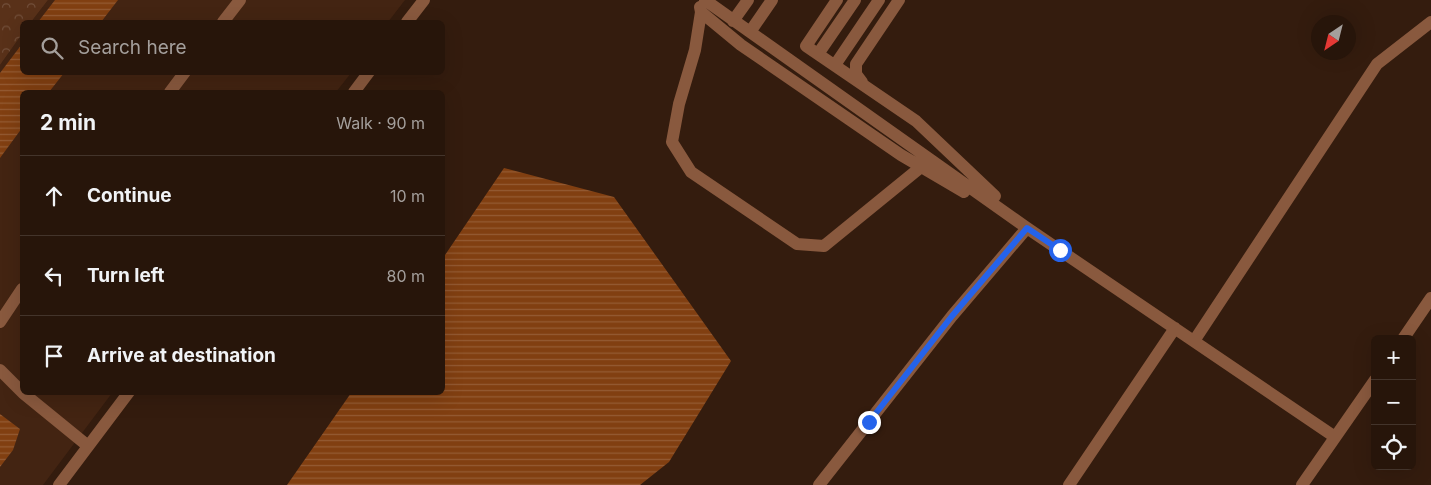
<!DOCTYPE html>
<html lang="en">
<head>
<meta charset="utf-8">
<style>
	body { margin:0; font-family:Inter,sans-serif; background:#332218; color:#f1f3f6 }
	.controls { position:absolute; right:15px; bottom:15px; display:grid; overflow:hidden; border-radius:8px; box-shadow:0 5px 20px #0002 }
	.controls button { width:45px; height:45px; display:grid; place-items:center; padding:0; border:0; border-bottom:1px solid #43342b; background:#27150a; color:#f1f3f6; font:25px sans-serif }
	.compass { position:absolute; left:1311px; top:15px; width:45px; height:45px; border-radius:50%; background:#27150a; box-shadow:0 5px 20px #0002; rotate:215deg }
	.stop { position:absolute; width:15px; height:15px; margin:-11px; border:4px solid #2563eb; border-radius:50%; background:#fff }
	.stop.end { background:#2563eb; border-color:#fff; box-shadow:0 1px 5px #0008 }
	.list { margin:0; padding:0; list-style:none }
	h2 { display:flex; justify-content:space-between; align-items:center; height:65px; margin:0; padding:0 20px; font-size:21px }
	h2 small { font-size:16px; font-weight:400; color:#a49f9c }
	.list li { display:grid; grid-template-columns:32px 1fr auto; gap:15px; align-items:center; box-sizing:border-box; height:80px; padding:0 20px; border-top:1px solid #43342b }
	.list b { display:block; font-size:19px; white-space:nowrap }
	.list em { font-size:16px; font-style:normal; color:#a49f9c }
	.icon { flex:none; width:28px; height:28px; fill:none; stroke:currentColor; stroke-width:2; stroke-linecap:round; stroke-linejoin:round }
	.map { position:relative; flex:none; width:1431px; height:485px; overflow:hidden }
	.search { position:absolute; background:#27150a; box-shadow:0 5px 20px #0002; left:20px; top:20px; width:425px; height:55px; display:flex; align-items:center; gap:12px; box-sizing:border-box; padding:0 18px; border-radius:8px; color:#a49f9c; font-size:19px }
	.panel { position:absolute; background:#27150a; box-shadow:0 5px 20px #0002; left:20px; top:90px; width:425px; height:305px; border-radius:8px }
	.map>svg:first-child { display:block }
	.built { fill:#432412 }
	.forest { fill:url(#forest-crowns) }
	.water { fill:url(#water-rules) }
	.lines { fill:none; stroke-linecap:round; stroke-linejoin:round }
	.minor { stroke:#89593e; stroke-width:12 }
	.route { stroke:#2563eb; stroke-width:6 }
</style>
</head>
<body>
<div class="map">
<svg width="1431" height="485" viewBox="0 0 1431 485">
	<defs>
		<pattern id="forest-crowns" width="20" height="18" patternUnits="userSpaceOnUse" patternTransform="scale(1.25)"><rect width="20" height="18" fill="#593119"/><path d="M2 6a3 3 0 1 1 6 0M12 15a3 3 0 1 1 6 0" fill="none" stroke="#724f3a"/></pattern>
		<pattern id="water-rules" width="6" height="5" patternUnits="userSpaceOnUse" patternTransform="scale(1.25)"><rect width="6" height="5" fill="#813f11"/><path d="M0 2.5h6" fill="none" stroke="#945b34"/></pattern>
	</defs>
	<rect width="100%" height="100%" fill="#341c0e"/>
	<path class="built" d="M48,0H405L388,22H31Z
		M22,34V72L351,73L336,92H22V392L112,393L43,485H0V65Z"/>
	<path class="forest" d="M0,0H48L31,22H22V34L0,65Z"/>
	<path class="water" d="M55,0H118L101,22H38Z
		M22,44V72L64,73L49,92H22V128L0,158V73Z
		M504,168L614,197L731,361L669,462L640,485H287L351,393L442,392L443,258Z
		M0,414L20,429L13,450L0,467Z"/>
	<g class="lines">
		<path class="minor" d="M705,0L1027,228L1335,437
			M837,0L806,46L916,121L995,196
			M700,7L701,12L741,45L901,155L964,192
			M701,12L695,50L679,104L672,142L691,172L797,244L824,246L921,167
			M733,21L748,0
			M223,22L240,0
			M407,22L424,0
			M750,32L772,0
			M818,54L855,0
			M835,65L879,0
			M862,82L856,74V64L899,0
			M170,92L185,72
			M354,92L369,72
			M0,322L22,289
			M1403,339L1431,298
			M1194,341L1377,64L1431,22
			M0,370L23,393L88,446
			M59,485L129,392
			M819,485L952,316L1027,228
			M1069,485L1175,328
			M1302,485L1375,380"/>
	</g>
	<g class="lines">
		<path class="route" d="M869,422L952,316L1027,228L1060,250"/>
	</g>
</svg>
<div class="controls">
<button>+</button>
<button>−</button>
<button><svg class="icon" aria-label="locate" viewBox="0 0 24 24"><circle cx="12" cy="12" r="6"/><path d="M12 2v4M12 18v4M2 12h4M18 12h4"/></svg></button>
</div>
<svg class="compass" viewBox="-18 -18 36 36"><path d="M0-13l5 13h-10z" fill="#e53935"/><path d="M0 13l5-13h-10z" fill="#a49f9c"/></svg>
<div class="stop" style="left:1060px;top:250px"></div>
<div class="stop end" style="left:869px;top:422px"></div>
<div class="search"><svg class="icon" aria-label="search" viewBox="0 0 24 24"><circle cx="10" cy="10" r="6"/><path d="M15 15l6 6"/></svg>Search here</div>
<section class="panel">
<h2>2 min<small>Walk · 90 m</small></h2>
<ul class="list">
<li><svg class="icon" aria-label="ahead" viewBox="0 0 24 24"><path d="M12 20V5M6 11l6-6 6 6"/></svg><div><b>Continue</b></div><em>10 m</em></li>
<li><svg class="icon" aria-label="left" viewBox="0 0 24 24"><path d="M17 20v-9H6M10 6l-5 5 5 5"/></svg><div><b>Turn left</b></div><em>80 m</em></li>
<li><svg class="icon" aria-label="arrive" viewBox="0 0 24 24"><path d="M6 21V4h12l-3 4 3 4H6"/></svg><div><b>Arrive at destination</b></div></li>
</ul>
</section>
</div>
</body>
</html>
